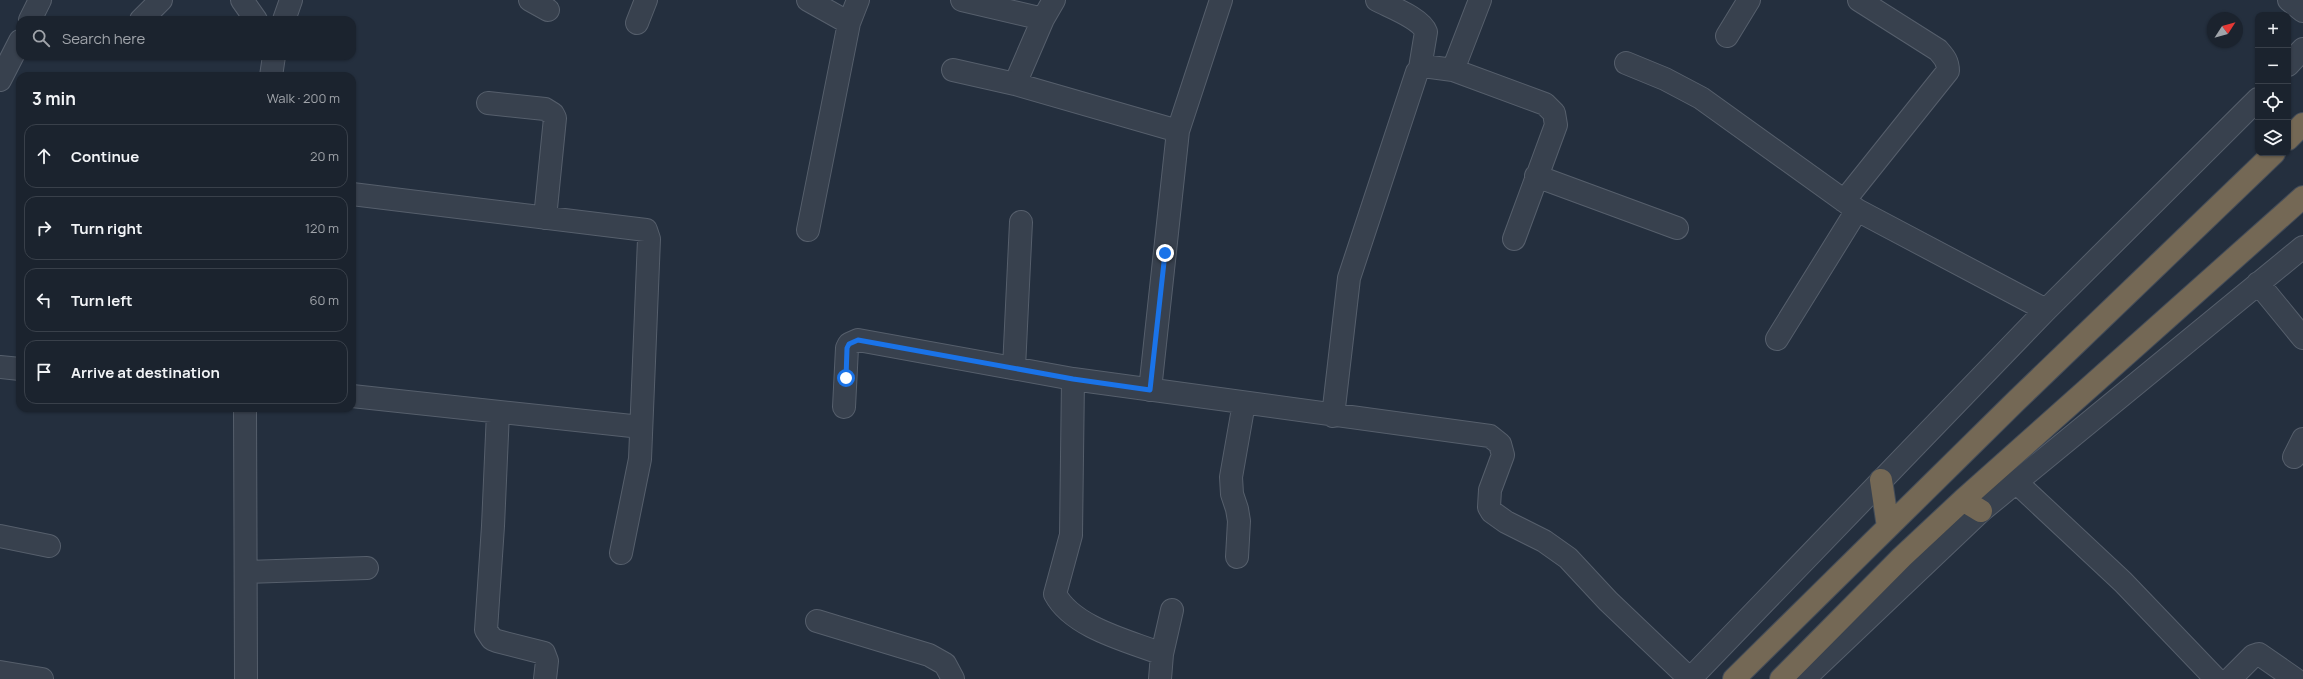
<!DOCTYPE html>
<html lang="en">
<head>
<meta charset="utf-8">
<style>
	body { margin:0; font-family:Manrope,sans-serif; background:#242b36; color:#f1f3f6 }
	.controls { position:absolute; right:12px; top:12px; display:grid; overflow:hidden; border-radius:8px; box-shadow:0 1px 3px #0004 }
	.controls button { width:36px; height:36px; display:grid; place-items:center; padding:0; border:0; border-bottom:1px solid #39404a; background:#1b232e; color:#f1f3f6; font:20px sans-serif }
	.compass { position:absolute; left:2207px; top:12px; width:36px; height:36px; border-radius:50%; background:#1b232e; box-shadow:0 1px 3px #0004; rotate:54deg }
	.stop { position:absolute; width:12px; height:12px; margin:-9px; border:3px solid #1a73e8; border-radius:50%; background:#fff }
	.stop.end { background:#1a73e8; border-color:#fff; box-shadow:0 1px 4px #0008 }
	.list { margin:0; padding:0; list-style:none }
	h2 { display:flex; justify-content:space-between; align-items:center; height:52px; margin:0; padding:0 16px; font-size:17px }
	h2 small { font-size:13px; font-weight:400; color:#a0a4aa }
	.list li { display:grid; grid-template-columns:26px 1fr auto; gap:12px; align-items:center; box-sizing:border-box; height:64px; margin:0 8px 8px; padding:0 8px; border:1px solid #39404a; border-radius:12px }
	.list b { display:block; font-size:15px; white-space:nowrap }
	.list em { font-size:13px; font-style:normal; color:#a0a4aa }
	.icon { flex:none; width:22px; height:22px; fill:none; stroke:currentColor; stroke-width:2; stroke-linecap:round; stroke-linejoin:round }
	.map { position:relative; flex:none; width:2303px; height:679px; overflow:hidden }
	.search { position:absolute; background:#1b232e; box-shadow:0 1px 3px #0004; left:16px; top:16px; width:340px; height:44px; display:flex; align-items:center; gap:10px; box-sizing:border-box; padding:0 14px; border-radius:12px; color:#a0a4aa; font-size:15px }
	.panel { position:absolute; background:#1b232e; box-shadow:0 1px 3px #0004; left:16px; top:72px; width:340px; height:340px; border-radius:12px }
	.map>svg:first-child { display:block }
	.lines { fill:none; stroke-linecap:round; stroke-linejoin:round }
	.minor-casing { stroke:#565f6c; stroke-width:24 }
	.highway-casing { stroke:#434c59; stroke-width:24 }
	.minor { stroke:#38414e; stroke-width:22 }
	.highway { stroke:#746855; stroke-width:22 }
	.route { stroke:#1a73e8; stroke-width:5 }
</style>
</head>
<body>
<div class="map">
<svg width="2303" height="679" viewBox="0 0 2303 679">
	<rect width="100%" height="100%" fill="#242f3e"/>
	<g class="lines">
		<defs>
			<path id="minor" d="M242,0L256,20
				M530,0L548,10
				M808,0L849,23
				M962,0L1043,19
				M1377,0C1390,7 1421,18 1426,32L1420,68
				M2289,0L2303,11
				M30,20L40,0
				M141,20L161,0
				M284,20L291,0
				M637,23L646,0
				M1727,36L1749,0
				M1626,63L1665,79L1701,98L1857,210L2046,310
				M2288,65L2303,49
				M953,70L1015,84L1178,131
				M1453,70L1480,0
				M271,76L274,56
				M0,80L20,41
				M1015,84L1043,19L1054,0
				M488,103L545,109L553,114L555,118L545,218
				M1536,176L1677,228
				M352,194L646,230L649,239L640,459L621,553
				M1844,201L1948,71C1948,61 1944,57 1938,50L1859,0
				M808,230L849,23L858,0
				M2258,283L2303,338
				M1777,339L1857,210
				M0,367L20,369
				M1014,368L1021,222
				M1073,379L1071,535L1055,594C1073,628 1129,641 1162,654
				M1150,390L1178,131L1221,0
				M352,396L641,427
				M844,407L847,348L849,344L858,340L1073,379L1490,436L1500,444L1503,455L1490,490L1489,507L1492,512L1506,522L1544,541L1568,558L1608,601L1690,679
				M245,408L246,679
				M498,412L493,526L486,630L492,639L497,641L544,653L547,661L545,679
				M1333,416L1349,278L1417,72L1423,66L1453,70L1545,104L1554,113L1556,125L1514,239
				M2294,457L2303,439
				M2016,482L2123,582L2216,679
				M0,536L49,546
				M1237,557L1239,521L1237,509L1232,494L1231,477L1244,403
				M246,572L367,568
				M817,621L929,655L945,664L953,679
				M0,672L42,679
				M1160,679L1162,654L1172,610
				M1690,679L2046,310L2258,99
				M1804,679L1981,511L2303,247
				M2230,679L2253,656L2259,654L2295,679"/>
			<path id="highway" d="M2288,139L2303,124
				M1881,480L1888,527
				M1963,500L1981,511
				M1734,679L2017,400L2274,153
				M1781,679L1902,557L1963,500L2303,197"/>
		</defs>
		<use href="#minor" class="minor-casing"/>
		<use href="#highway" class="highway-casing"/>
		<use href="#minor" class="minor"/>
		<use href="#highway" class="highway"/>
	</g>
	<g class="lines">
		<path class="route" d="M846,378L847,348L849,344L858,340L1073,379L1150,390L1165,253"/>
	</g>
</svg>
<div class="controls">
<button>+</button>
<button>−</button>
<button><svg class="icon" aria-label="locate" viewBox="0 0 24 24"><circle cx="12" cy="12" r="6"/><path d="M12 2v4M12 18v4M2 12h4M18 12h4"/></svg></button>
<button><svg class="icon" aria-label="layers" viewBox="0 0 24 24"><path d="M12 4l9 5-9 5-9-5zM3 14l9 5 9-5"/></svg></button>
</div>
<svg class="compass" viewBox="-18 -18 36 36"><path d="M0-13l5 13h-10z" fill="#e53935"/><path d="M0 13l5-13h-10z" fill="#a0a4aa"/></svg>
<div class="stop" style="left:846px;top:378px"></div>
<div class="stop end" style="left:1165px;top:253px"></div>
<div class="search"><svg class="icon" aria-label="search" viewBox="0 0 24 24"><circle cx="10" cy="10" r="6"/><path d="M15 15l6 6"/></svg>Search here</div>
<section class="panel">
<h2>3 min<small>Walk · 200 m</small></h2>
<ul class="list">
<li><svg class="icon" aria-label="ahead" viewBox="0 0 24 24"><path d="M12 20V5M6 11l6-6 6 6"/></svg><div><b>Continue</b></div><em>20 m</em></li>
<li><svg class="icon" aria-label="right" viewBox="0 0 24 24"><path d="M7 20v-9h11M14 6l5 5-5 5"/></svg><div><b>Turn right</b></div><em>120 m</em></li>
<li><svg class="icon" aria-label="left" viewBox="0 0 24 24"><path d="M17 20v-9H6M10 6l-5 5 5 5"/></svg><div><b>Turn left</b></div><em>60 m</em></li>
<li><svg class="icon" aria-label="arrive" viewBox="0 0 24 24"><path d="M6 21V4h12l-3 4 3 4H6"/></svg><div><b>Arrive at destination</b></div></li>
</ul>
</section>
</div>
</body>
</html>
